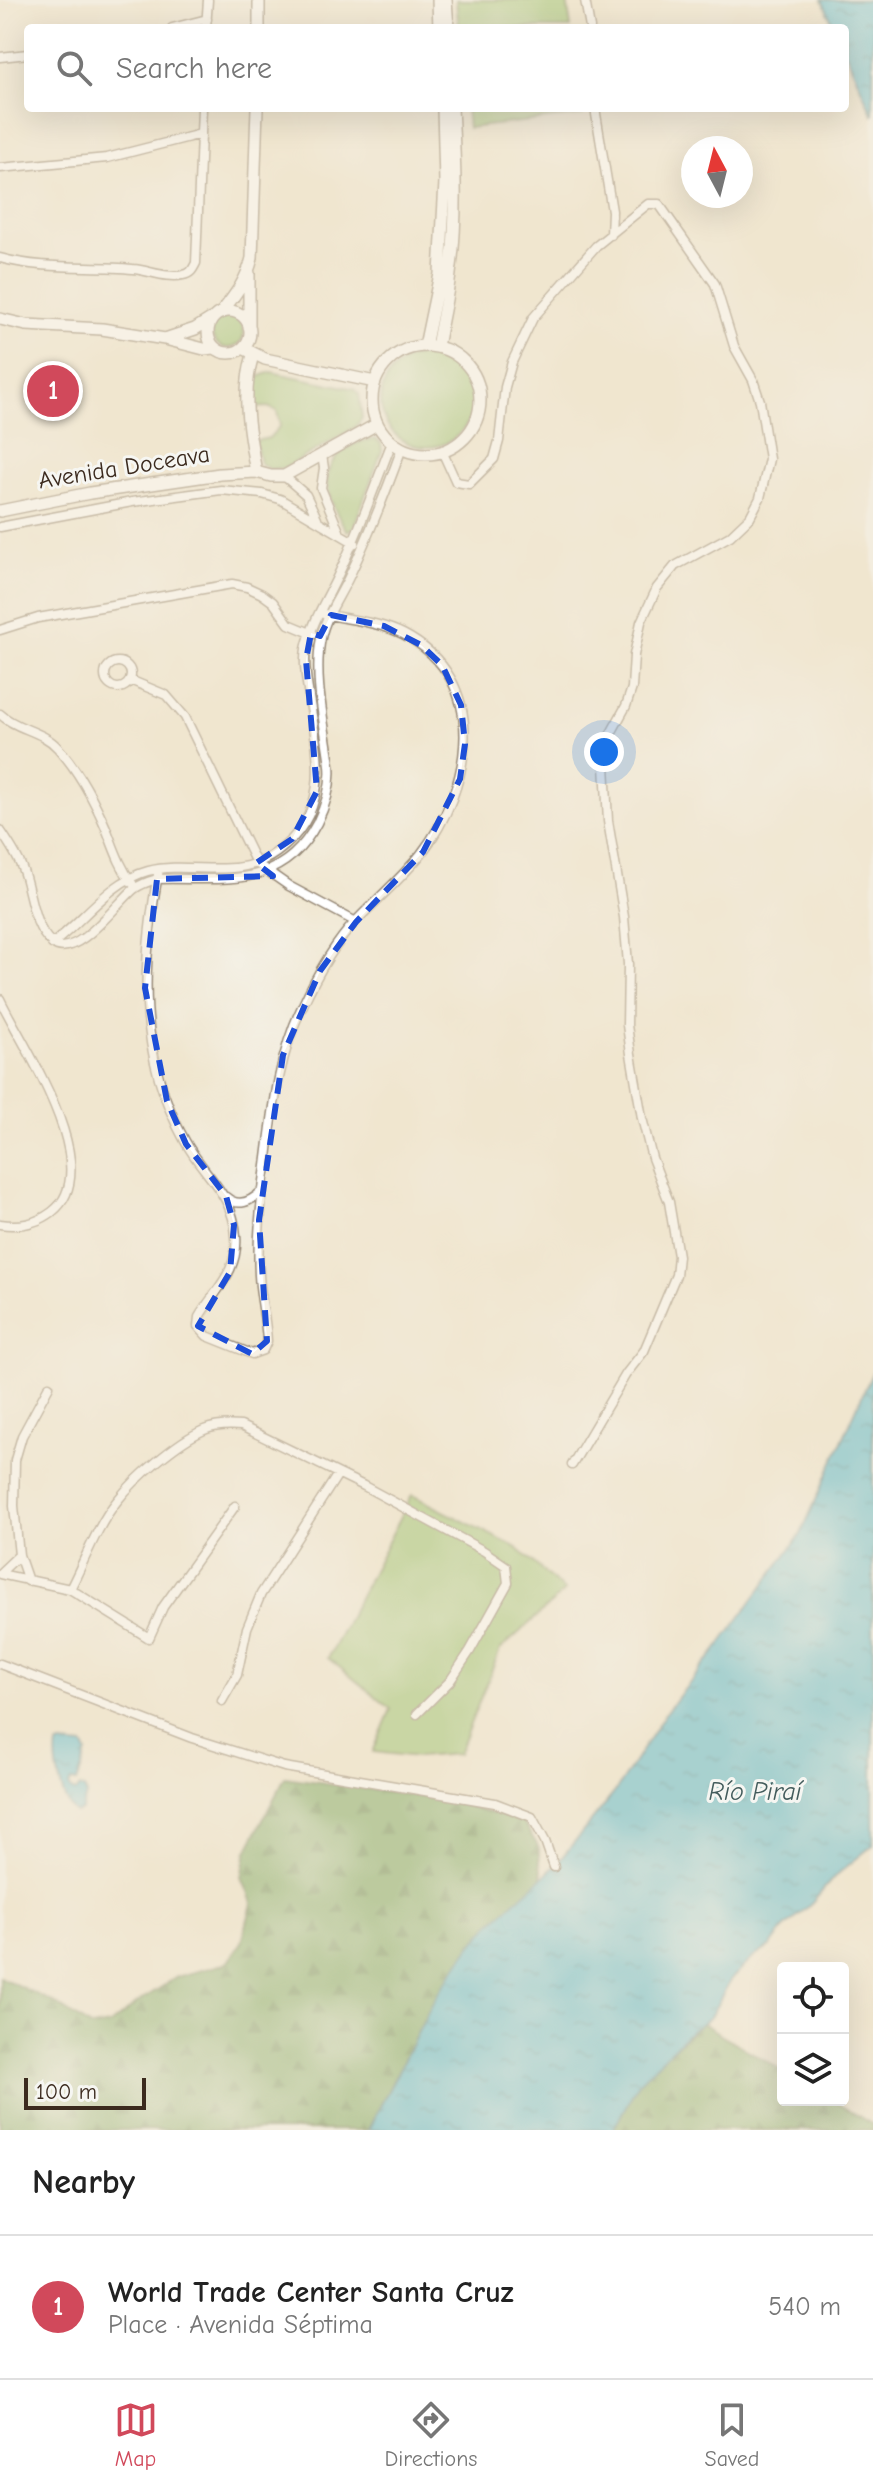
<!DOCTYPE html>
<html lang="en">
<head>
<meta charset="utf-8">
<style>
	body { margin:0; font-family:"Comic Neue",sans-serif; background:#f2f2f2; color:#222 }
	.controls { position:absolute; right:24px; bottom:24px; display:grid; overflow:hidden; border-radius:8px; box-shadow:0 8px 32px #0002 }
	.controls button { width:72px; height:72px; display:grid; place-items:center; padding:0; border:0; border-bottom:2px solid #e0e0e0; background:#fff; color:#222; font:40px sans-serif }
	.compass { position:absolute; left:681px; top:136px; width:72px; height:72px; border-radius:50%; background:#fff; box-shadow:0 8px 32px #0002; rotate:353deg }
	.scale { position:absolute; left:24px; bottom:20px; width:122px; box-sizing:border-box; padding-left:8px; border:4px solid #3b2a1e; border-top:0; font-size:22px; line-height:28px; white-space:nowrap; color:#3b2a1e; -webkit-text-stroke:6px #f6f6f2; paint-order:stroke }
	.you { position:absolute; left:604px; top:752px; width:28px; height:28px; margin:-20px; border:6px solid #fff; border-radius:50%; background:#1a73e8; box-shadow:0 0 0 12px #1a73e833 }
	.badge { display:grid; place-items:center; width:52px; height:52px; border-radius:50%; background:#d1495b; color:#fff; font-size:26px; font-weight:700 }
	.pin { position:absolute; translate:-50% -50%; border:4px solid #fff; box-shadow:0 2px 8px #0006 }
	.list { margin:0; padding:0; list-style:none }
	h2 { display:flex; justify-content:space-between; align-items:center; height:104px; margin:0; padding:0 32px; font-size:34px }
	h2 small { font-size:26px; font-weight:400; color:#767676 }
	.list li { display:grid; grid-template-columns:52px 1fr auto; gap:24px; align-items:center; box-sizing:border-box; height:144px; padding:0 32px; border-top:2px solid #e0e0e0 }
	.list b { display:block; font-size:30px; white-space:nowrap }
	.list p { margin:0; font-size:26px; white-space:nowrap; color:#767676 }
	.list em { font-size:26px; font-style:normal; color:#767676 }
	.icon { flex:none; width:44px; height:44px; fill:none; stroke:currentColor; stroke-width:2; stroke-linecap:round; stroke-linejoin:round }
	.map { position:relative; flex:none; width:873px; height:2130px; overflow:hidden }
	.search { position:absolute; background:#fff; box-shadow:0 8px 32px #0002; left:24px; right:24px; top:24px; height:88px; display:flex; align-items:center; gap:20px; box-sizing:border-box; padding:0 28px; border-radius:8px; color:#767676; font-size:30px }
	.sheet { height:248px; background:#fff }
	nav { display:flex; justify-content:space-around; align-items:center; box-sizing:border-box; height:112px; border-top:2px solid #e0e0e0; background:#fff; font-size:22px; color:#767676 }
	nav a { display:grid; justify-items:center; gap:4px }
	nav .on { color:#d1495b }
	.map>svg:first-child { display:block }
	.green { fill:#9ac36f; stroke:#6a7646; stroke-width:2 }
	.forest { fill:url(#forest-firs); stroke:#5b6a40; stroke-width:2 }
	.water { fill:url(#water-ripples); stroke:#467176; stroke-width:2 }
	.lines { fill:none; stroke-linecap:round; stroke-linejoin:round }
	.minor-casing { stroke:#968876; stroke-width:11 }
	.secondary-casing { stroke:#968876; stroke-width:14 }
	.minor { stroke:#fff; stroke-width:8 }
	.secondary { stroke:#fff; stroke-width:11 }
	.marked { fill:none; stroke:#1d4ed8; stroke-width:6; stroke-dasharray:16 10; stroke-linejoin:round }
	.labels { text-anchor:middle; stroke-width:6; stroke-linejoin:round; paint-order:stroke }
	.street-label { font-size:24px; fill:#3b2a1e; stroke:#f6f6f2 }
	.water-label { font-size:26px; font-style:italic; fill:#435c5c; stroke:#f6f6f2 }
</style>
</head>
<body>
<div class="map">
<svg width="873" height="2130" viewBox="0 0 873 2130">
	<defs>
		<pattern id="forest-firs" width="22" height="20" patternUnits="userSpaceOnUse" patternTransform="scale(2)"><rect width="22" height="20" fill="#7ba962"/><path d="M5 1l3.5 6h-7zM16 11l3.5 6h-7z" fill="#668a50"/></pattern>
		<pattern id="water-ripples" width="26" height="14" patternUnits="userSpaceOnUse" patternTransform="scale(2)"><rect width="26" height="14" fill="#51b8cf"/><path d="M2 4q2-2 4 0t4 0M15 11q2-2 4 0t4 0" fill="none" stroke="#4496a7"/></pattern>
	</defs>
	<rect width="100%" height="100%" fill="#f6f6f2"/>
	<filter id="ink" filterUnits="userSpaceOnUse"><feTurbulence type="fractalNoise" baseFrequency=".0125" numOctaves="2"/><feDisplacementMap in="SourceGraphic" scale="16" xChannelSelector="R" yChannelSelector="G"/><feConvolveMatrix kernelMatrix="1 2 1 2 8 2 1 2 1" color-interpolation-filters="sRGB"/></filter>
	<filter id="wash" filterUnits="userSpaceOnUse"><feTurbulence type="fractalNoise" baseFrequency=".006" numOctaves="4" result="noise"/><feDisplacementMap in="SourceGraphic" scale="32" xChannelSelector="R" yChannelSelector="G"/><feGaussianBlur stdDeviation="1.8" result="paint"/><feColorMatrix in="noise" values="0 0 0 0 0 0 0 0 0 0 0 0 0 0 0 0 0 1.4 0 .05"/><feComposite in="paint" operator="in"/></filter>
	<g filter="url(#wash)">
		<rect width="100%" height="100%" fill="#f0e6cf"/>
		<path class="green" d="M456,0H567L571,28H459Z
			M466,108H581L582,115L468,128Z
			M212 332a16 16 0 1 1 32 0a16 16 0 1 1-32 0Z
			M381 401a46 46 0 1 1 92 0a46 46 0 1 1-92 0Z
			M271,372L355,389L359,394L362,418L356,427L285,468L270,469L260,463L255,441L269,438L280,426L277,411L268,407L251,408L253,379Z
			M376,439L381,443L382,451L353,528L347,531C330,504 313,471 346,449C356,442 364,440 376,439Z
			M412,1495L517,1548L565,1591L500,1650L458,1754L417,1757L373,1752L391,1709L328,1658Z"/>
		<path class="forest" d="M285,1777L445,1800L523,1822L538,1846L542,1880L438,1993L368,2130H0V1977L53,2002L92,2028L110,2025L140,2001L177,1977L227,1963L242,1942L252,1903L242,1877L247,1851Z
			M702,2023L783,2071V2100H832L873,2125V2130H613L638,2083L662,2058Z"/>
		<path class="water" d="M822,0H873V116L845,51V28H835Z
			M873,1371V1845L834,1877L812,1903L783,1929L771,1946L754,1957L731,1979L710,2017L687,2034L638,2083L613,2130H368L438,1993L468,1950L493,1921L554,1867L615,1792L666,1712L715,1652L801,1534Z
			M61,1744L84,1746L87,1753L77,1782L71,1781L69,1786L72,1791L76,1792L80,1787L85,1790L86,1796L81,1811L76,1813C62,1805 54,1762 57,1746Z"/>
	</g>
	<g filter="url(#ink)">
		<g class="lines">
			<defs>
				<path id="minor" d="M585,0L590,28
					M172,28L207,19
					M206,28L208,0
					M0,57L28,54
					M595,108L612,211L611,235
					M0,168L107,158L201,134
					M0,258C43,270 89,265 133,269C148,270 168,279 183,275C191,274 193,269 196,263L202,108
					M442,451L456,482L469,484L494,459L499,441L505,387L512,362L533,318L596,246L648,204H659L715,284L734,346L753,380L760,401L769,459L760,498L750,517L730,536L675,566L657,588L641,622L634,655L632,688L626,706L604,746L608,821L624,917L628,964L627,1025L631,1054L642,1118L652,1158L669,1202L678,1256L676,1275L644,1351L626,1374L572,1465
					M322,455L324,468L321,488L339,531
					M284,476L306,495L317,518
					M0,527L132,502L221,490L262,494L280,499L355,543
					M0,630L38,618L232,584L247,587L262,594L273,602L289,624L313,634
					M105 675a13 13 0 1 1 26 0a13 13 0 1 1-26 0Z
					M130,680L166,695L185,717L256,863L289,886L356,922
					M0,714C17,730 42,730 58,748C78,770 94,800 106,828C114,848 119,865 132,883
					M0,830C8,842 17,855 22,868C31,890 32,927 52,943C75,962 117,903 134,889C141,884 150,881 157,879C222,877 281,892 317,823C326,805 332,785 330,765C325,725 313,677 321,638C325,617 340,596 349,577C369,535 386,492 402,448
					M159,869C141,963 137,1055 185,1141C204,1176 233,1193 236,1236C239,1271 215,1290 199,1317L198,1326L207,1336L252,1354L263,1350L267,1341C266,1319 260,1297 259,1275C257,1238 261,1203 266,1166C273,1111 278,1057 302,1007C316,976 334,944 357,920C378,898 402,878 421,854C472,788 492,680 403,634C377,621 348,620 320,613
					M52,944C83,921 110,881 148,871C191,860 237,882 277,852C333,811 318,755 309,697C307,682 303,664 306,649C312,621 329,596 340,571C360,529 375,485 392,442
					M0,999C21,1044 108,1169 52,1212C36,1224 20,1227 0,1224
					M226,1197C238,1208 252,1201 262,1191
					M0,1573L19,1555
					M0,1574L70,1589L149,1638L163,1607L235,1506
					M28,1581L19,1555L14,1506L15,1460L22,1436L49,1386
					M70,1589C85,1560 97,1526 117,1501C135,1478 177,1442 204,1430C216,1425 228,1425 241,1426L364,1486L484,1551L506,1566L508,1583L470,1651L450,1681L417,1714
					M0,1664L192,1738L284,1767L495,1803L532,1817L545,1841L554,1867
					M222,1701L237,1675L247,1628L261,1594L338,1474"/>
				<path id="secondary" d="M438,0L439,28
					M446,0L448,28
					M259,28V0
					M249,273V327
					M208 332a21 21 0 1 1 42 0a21 21 0 1 1-42 0Z
					M221,313C235,295 247,280 252,258L257,108
					M0,319L26,325L102,329L165,339L204,349L215,348
					M165,339L195,329L211,319
					M425,346L440,274L445,182L443,108
					M372 400a54 54 0 1 1 108 0a54 54 0 1 1-108 0Z
					M437,347C441,323 447,299 450,274C458,220 455,163 452,108
					M243,348L265,359L375,382
					M253,355C241,394 249,433 256,472
					M0,511L90,493L220,474L256,472L271,476H284L377,424"/>
			</defs>
			<use href="#minor" class="minor-casing"/>
			<use href="#secondary" class="secondary-casing"/>
			<use href="#minor" class="minor"/>
			<use href="#secondary" class="secondary"/>
		</g>
	</g>
	<path d="M0 0H873V2130H0ZM331,615L384,626L421,645L442,665L461,705L465,744L460,779L423,852L356,922L320,971L283,1055L259,1220L267,1341L252,1354L198,1326L230,1272L234,1225L226,1196L186,1144L167,1101L145,988L157,879L273,876L256,863L292,839L317,791L306,660L311,633L320,636Z" fill="#f0e6cf" fill-opacity=".55" fill-rule="evenodd"/>
	<path class="marked" d="M331,615L384,626L421,645L442,665L461,705L465,744L460,779L423,852L356,922L320,971L283,1055L259,1220L267,1341L252,1354L198,1326L230,1272L234,1225L226,1196L186,1144L167,1101L145,988L157,879L273,876L256,863L292,839L317,791L306,660L311,633L320,636Z"/>
	<g class="labels">
		<g class="street-label">
			<text transform="translate(124 467) rotate(-9)" y="8">Avenida Doceava</text>
		</g>
		<g class="water-label">
			<text x="755" y="1800">Río Piraí</text>
		</g>
	</g>
</svg>
<div class="controls">
<button><svg class="icon" aria-label="locate" viewBox="0 0 24 24"><circle cx="12" cy="12" r="6"/><path d="M12 2v4M12 18v4M2 12h4M18 12h4"/></svg></button>
<button><svg class="icon" aria-label="layers" viewBox="0 0 24 24"><path d="M12 4l9 5-9 5-9-5zM3 14l9 5 9-5"/></svg></button>
</div>
<svg class="compass" viewBox="-18 -18 36 36"><path d="M0-13l5 13h-10z" fill="#e53935"/><path d="M0 13l5-13h-10z" fill="#767676"/></svg>
<div class="scale">100 m</div>
<div class="you"></div>
<div class="pin badge" style="left:53px;top:391px">1</div>
<div class="search"><svg class="icon" aria-label="search" viewBox="0 0 24 24"><circle cx="10" cy="10" r="6"/><path d="M15 15l6 6"/></svg>Search here</div>
</div>
<section class="sheet">
<h2>Nearby<small></small></h2>
<ul class="list">
<li><span class="badge">1</span><div><b>World Trade Center Santa Cruz</b><p>Place · Avenida Séptima</p></div><em>540 m</em></li>
</ul>
</section>
<nav>
<a class="on"><svg class="icon" aria-label="map" viewBox="0 0 24 24"><path d="M3 6l6-2 6 2 6-2v14l-6 2-6-2-6 2zM9 4v14M15 6v14"/></svg>Map</a>
<a><svg class="icon" aria-label="directions" viewBox="0 0 24 24"><path d="M12 3l9 9-9 9-9-9zM9 14v-3h6M13 9l2 2-2 2"/></svg>Directions</a>
<a><svg class="icon" aria-label="saved" viewBox="0 0 24 24"><path d="M7 4h10v16l-5-4-5 4z"/></svg>Saved</a>
</nav>
</body>
</html>
